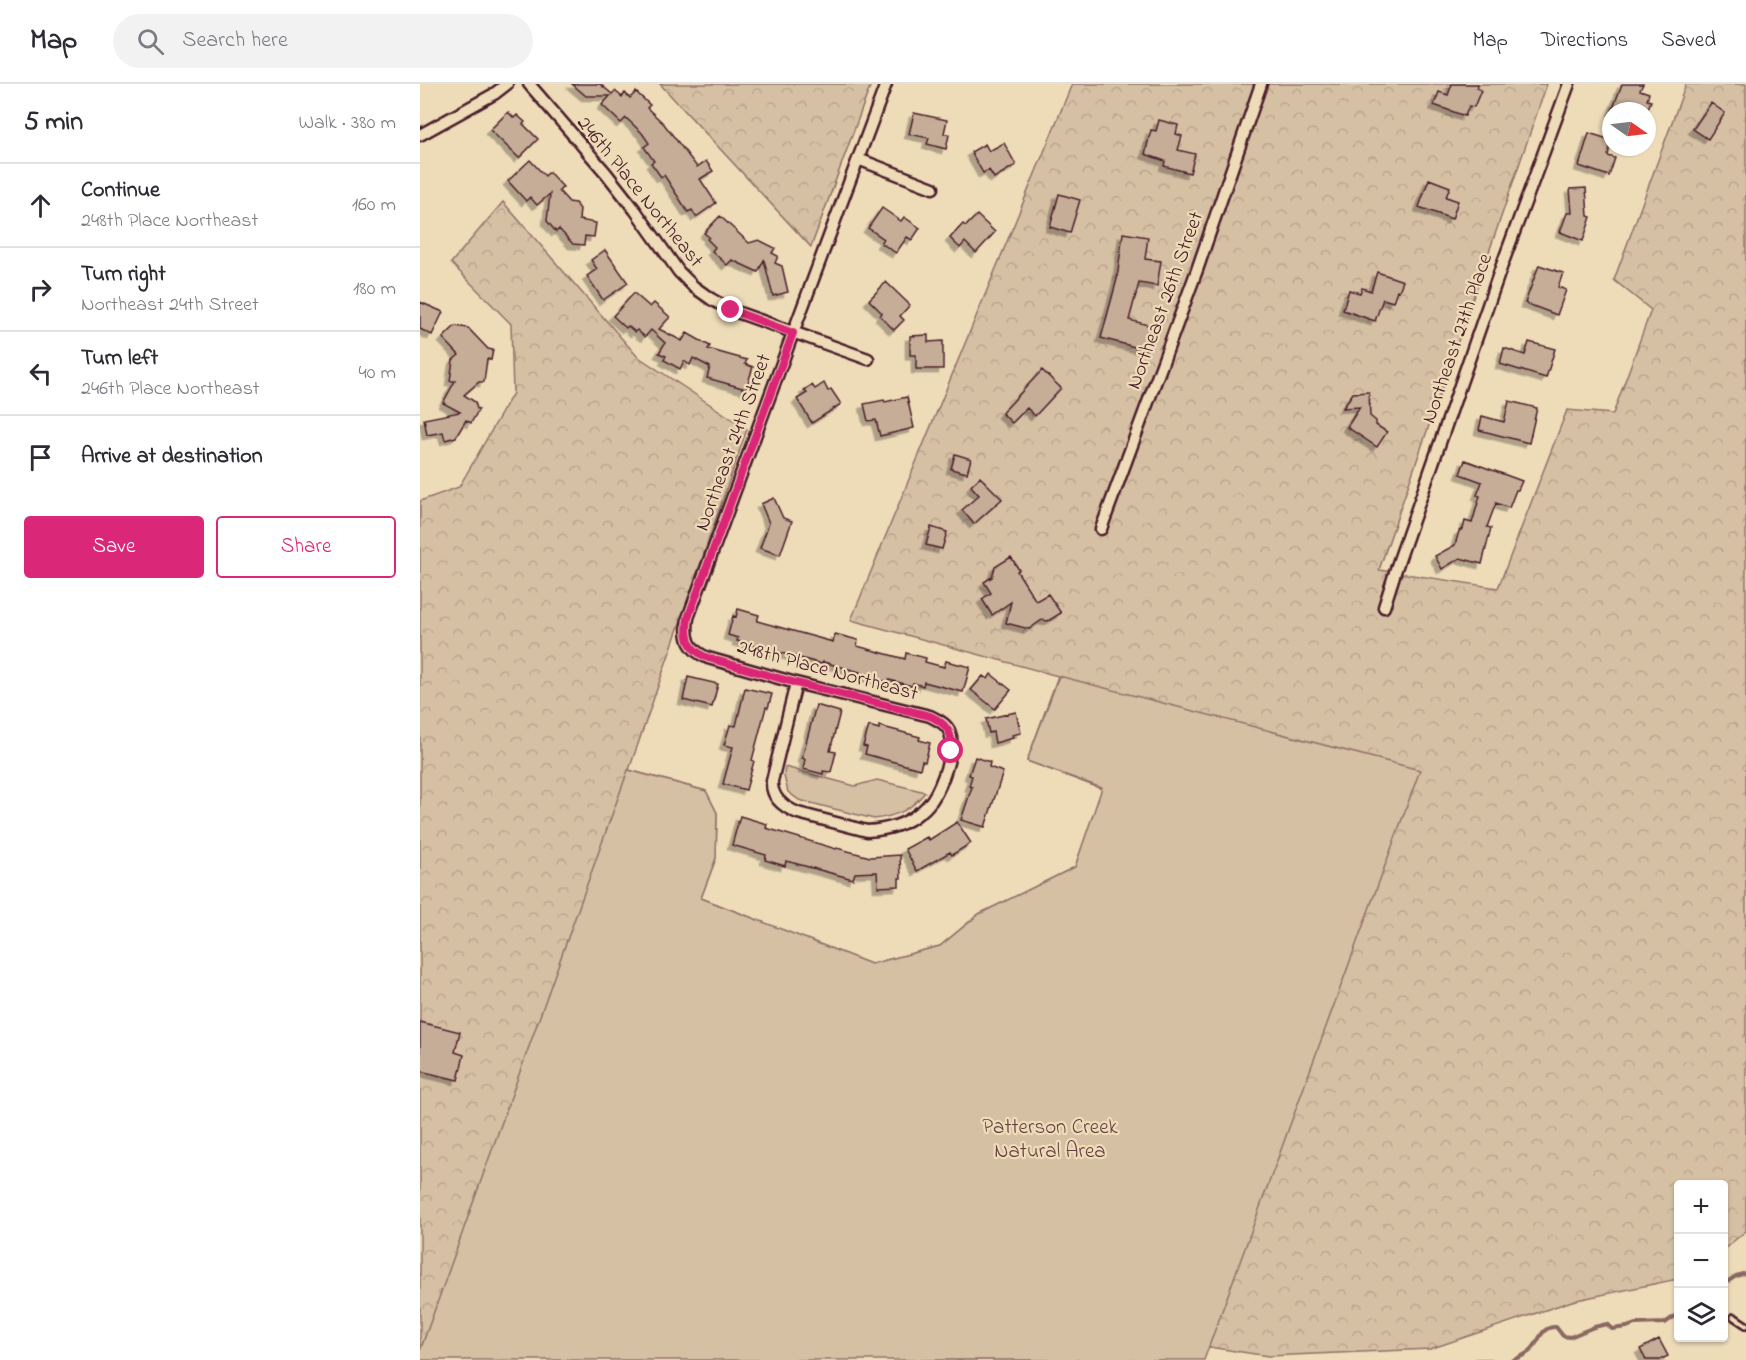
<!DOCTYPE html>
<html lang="en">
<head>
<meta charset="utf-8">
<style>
	body { margin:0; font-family:"Indie Flower",sans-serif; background:#f2f2f3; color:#2b2b33 }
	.controls { position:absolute; right:18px; bottom:18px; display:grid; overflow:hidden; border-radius:6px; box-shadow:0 2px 4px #0004 }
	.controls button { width:54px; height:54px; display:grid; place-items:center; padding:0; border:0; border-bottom:2px solid #e1e1e2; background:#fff; color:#2b2b33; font:30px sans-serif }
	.compass { position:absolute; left:1182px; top:18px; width:54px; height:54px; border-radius:50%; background:#fff; box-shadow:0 2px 4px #0004; rotate:104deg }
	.stop { position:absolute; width:18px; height:18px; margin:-14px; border:4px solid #db2777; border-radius:50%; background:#fff }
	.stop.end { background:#db2777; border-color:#fff; box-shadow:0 2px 6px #0008 }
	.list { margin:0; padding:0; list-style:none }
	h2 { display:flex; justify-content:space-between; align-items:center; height:78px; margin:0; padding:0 24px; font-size:26px }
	h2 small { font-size:20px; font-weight:400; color:#7c7c81 }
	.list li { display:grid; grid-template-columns:39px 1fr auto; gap:18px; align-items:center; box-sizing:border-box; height:84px; padding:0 24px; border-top:2px solid #e1e1e2 }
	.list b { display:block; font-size:22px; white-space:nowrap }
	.list p { margin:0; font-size:20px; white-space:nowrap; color:#7c7c81 }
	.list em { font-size:20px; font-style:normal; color:#7c7c81 }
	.actions { display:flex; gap:12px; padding:18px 24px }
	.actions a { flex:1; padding:14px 0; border:2px solid #db2777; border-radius:6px; text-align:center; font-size:21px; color:#db2777 }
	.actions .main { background:#db2777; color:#fff }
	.icon { flex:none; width:33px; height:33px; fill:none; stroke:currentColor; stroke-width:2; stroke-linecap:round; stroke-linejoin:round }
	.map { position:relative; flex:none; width:1326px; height:1276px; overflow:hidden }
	header { display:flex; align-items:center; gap:36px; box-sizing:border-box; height:84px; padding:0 30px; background:#fff; border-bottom:2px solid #e1e1e2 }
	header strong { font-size:28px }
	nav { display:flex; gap:33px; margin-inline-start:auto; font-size:21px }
	.search { width:420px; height:54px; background:#f2f2f3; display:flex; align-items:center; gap:15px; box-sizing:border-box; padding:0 21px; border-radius:33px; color:#7c7c81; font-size:22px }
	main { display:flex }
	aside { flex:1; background:#fff }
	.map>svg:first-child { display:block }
	.forest { fill:url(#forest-crowns); stroke:#907068; stroke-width:1.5 }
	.park { fill:#d6c0a4; stroke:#907068; stroke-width:1.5 }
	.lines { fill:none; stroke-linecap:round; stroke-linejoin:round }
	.stream { stroke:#8a6862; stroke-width:4 }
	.building { fill:#c5ad97; stroke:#4a1f2b; stroke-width:1.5; filter:url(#shadow) }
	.lane-casing { stroke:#4a1f2b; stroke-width:10 }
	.street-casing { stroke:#4a1f2b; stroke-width:15 }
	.lane { stroke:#eedcb9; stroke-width:5 }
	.street { stroke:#eedcb9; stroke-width:10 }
	.route { stroke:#db2777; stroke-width:8 }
	.labels { text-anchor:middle; stroke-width:4.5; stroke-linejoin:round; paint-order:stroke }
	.street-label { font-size:21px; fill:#4a1f2b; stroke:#eedcb9 }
	.park-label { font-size:21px; fill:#663f43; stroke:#eedcb9 }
</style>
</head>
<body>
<header>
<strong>Map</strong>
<div class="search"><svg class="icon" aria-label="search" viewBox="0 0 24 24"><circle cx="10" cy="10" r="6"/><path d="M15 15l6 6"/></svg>Search here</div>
<nav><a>Map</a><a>Directions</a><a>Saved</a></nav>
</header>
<main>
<aside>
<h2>5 min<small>Walk · 380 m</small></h2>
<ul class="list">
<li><svg class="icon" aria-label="ahead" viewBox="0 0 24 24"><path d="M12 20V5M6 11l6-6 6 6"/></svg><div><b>Continue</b><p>248th Place Northeast</p></div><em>160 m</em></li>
<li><svg class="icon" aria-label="right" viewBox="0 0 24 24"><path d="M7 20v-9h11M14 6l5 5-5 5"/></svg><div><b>Turn right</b><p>Northeast 24th Street</p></div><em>180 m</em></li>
<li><svg class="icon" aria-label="left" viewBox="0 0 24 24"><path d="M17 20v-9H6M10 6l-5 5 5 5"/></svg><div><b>Turn left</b><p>246th Place Northeast</p></div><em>40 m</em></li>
<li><svg class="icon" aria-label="arrive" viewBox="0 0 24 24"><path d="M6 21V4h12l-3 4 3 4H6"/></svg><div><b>Arrive at destination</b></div></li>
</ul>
<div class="actions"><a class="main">Save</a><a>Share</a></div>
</aside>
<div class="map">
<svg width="1326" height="1276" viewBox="0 0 1326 1276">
	<defs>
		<pattern id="forest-crowns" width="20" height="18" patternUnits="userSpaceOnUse" patternTransform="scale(1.5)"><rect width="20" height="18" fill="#d6c0a4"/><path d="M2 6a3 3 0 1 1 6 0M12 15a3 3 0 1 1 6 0" fill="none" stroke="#b9a58d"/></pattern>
		<filter id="shadow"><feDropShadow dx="-4.5" dy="4.5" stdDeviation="0" flood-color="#0004"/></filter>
	</defs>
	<rect width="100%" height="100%" fill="#eedcb9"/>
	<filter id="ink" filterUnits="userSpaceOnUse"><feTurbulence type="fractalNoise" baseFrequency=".0167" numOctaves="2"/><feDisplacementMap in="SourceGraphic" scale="12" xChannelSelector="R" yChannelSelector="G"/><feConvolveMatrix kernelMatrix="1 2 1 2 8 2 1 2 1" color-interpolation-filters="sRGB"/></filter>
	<g filter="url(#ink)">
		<path class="forest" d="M240,0H451L391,163Z
			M652,0H1127L959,486L1078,504L1147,326L1193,330L1231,226L1194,196L1266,0H1326V1147L1304,1165V1100H1258V1195L1152,1217L1010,1265L848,1272L789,1263L741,1276H504L16,1224L0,1267V417L39,403L93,309L91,240L31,179L83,118L217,272L327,345L209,686L286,707L297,729L296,774L281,814L451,880L520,862L559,830L655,783L682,705L607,677L638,592L431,536Z"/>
		<path class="park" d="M639,592L1000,686L784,1276H0V1267L208,686L286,707L297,729L296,774L281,814L451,880L520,862L559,830L655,783L682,704L607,677Z
			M365,683L435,702L457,696L505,708C491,726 477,732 454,735L379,716L368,708L364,692Z"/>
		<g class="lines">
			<path class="stream" d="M1304,1200L1316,1192L1326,1189
				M1056,1276H1071
				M1093,1276C1100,1273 1106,1271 1111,1266C1120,1257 1121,1242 1136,1243L1143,1252L1150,1253L1174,1243L1187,1240L1192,1245L1207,1243L1215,1240L1245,1239L1258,1230"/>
		</g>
		<path class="building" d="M152,0H180L192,10L195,7L202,13L205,9L210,14L216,8L230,21L227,24L244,40L277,83L286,77L293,87L280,95L296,119L276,133L272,126L268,128L244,91L241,93L231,79L234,77L224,63L229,59L222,49L206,34L201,39L182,21L190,12H166Z
			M1032,0H1058L1057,4L1061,6L1054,23L1049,22L1045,32L1014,21L1019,8L1028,11Z
			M1202,0H1223L1220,6L1229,9L1227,16L1231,17L1227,27H1192Z
			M1291,19L1305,29L1288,55L1273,45Z
			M88,28L94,34L97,31L105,38L103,40L118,55L99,74L70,46Z
			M494,29L527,36L524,49L529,51L526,65L507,60L509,54L489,50Z
			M739,36L758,41L756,50L762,52L758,66L775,70L770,89L744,82L745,77L725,70L731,46L736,47Z
			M1169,49L1191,56L1188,72L1195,74L1189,92L1159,82Z
			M584,59L596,81L574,94L569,86L563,89L551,68L565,60L569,67Z
			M110,76L125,92L129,88L143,103L139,107L149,118L155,119L160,125L159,136L176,139L174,153L165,152L164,161L153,160L139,145L136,148L127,137L130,110L117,121L110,113L106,117L88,97Z
			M1009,95L1030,103L1026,113L1038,117L1032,135L999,123Z
			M1166,104L1168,132L1171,133L1163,157L1140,148L1147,129H1152L1150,105Z
			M639,110L660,116L650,149L630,143Z
			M462,124L481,137L484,133L500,144L492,156L487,153L476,169L461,159L464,155L448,144Z
			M557,131L575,148L556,169L545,158L540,164L530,154L543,140L546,142Z
			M300,132L329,159L339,156L355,164L352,169L358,172L355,179L362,182L368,208L353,212L344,176L338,188L312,176L307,181L292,167L295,163L287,155L289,153L284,149Z
			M703,149L728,153L725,175L741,177L737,202L719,199L709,236L732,242L726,266L681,254L697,195Z
			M185,166L208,199L183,216L167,192L177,185L171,176Z
			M1119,181L1143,189L1138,203L1146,206L1137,231L1105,219Z
			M957,188L983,197L979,207L977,206L973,218L963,215L955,237L923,226L929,206L940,209L942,204L951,207Z
			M466,198L490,221L480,232L484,236L474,246L460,232L462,229L449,216Z
			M214,209L230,223L234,219L250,233L239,245L262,257L267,249L290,262L288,265L327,276L325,280L333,283L326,305L287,294L290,283L273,274L270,281L264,277L260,285L244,276L246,272L239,269L245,259L231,246L225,253L217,246L215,248L208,242L206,244L193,232Z
			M0,218L23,228L12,251L0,245Z
			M35,242L48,244L68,265L73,266L71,276L67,275L64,298H59L44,311L55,318L57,325H59L51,339L46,336L36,353L25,356L23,348L7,351L4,335L40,328L23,319L35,297H30L33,276L39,271L23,254Z
			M508,251V258L523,257V285H496V271H490V252Z
			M1109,258L1135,265L1126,294L1080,280L1084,264L1105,271Z
			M622,286L641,304L615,332L607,324L592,339L582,329Z
			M404,299L408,307L411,305L421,320L392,339L377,315L387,309L384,306L392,301L395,305Z
			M949,308L950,332L956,337V341L967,348L957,363L927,343L940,323L923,324L933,309Z
			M487,313L494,344L460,352L456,336L448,337L444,320L464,316L465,318Z
			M1089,317L1117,324L1109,359L1059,346L1062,332L1084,338Z
			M535,370L551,375L547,389L531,385Z
			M1045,376L1102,397L1098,406H1096L1089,424L1076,419L1067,443L1071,444L1062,480L1040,474L1022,485L1015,472L1035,461L1039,447L1043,445L1045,437L1052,439L1060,412L1057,411L1062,398L1040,390Z
			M560,393L582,415L554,440L542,426L559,411L551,402Z
			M354,414L363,434L372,437L360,471L340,464L349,439L341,420Z
			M511,443L527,448L522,465L506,461Z
			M591,473L599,486L597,487L616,517L628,510L641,529L628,537L622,536L609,545L586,539L591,518L572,531L562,515L571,509L564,498L572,493L575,483Z
			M318,525L339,531L337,537L413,558L415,550L438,556L437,562L485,575L486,569L506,574L505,578L524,583L526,577L550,583L543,608L504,598L503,602L493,599L492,602L469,596L468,598L439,591L440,588L403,578L402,580L354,567L353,569L340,566V563L317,557L318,554L308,551L313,532L316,533Z
			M571,590L591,606L575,625L551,606L563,592L568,595Z
			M268,593L298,600L292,623L263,616Z
			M325,604L352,610L348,624L346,623L332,676L334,677L326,706L303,700L313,663L304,661L310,641L316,642Z
			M396,621L420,628L410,667L416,668L411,688L403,687V690L383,685L385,675L382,674Z
			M596,628L601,649L592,651L593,654L575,659L573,648L569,649L566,635Z
			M449,642L459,645V642L478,647L500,653L499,656L510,659L505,678L502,677L500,685L445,670L447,663L443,662Z
			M555,673L570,678L569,683L583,688L565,743L541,736L552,703L549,702L552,692L549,691Z
			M320,732L347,740L346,744L416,765L417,764L450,773L480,771L481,794H479V802L458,803L457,788L435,789L433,795L366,777L365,782L345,776L346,771L312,761Z
			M537,738L551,759L532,771L530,768L497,787L485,765L507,753L509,756Z
			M0,938L40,948L35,968L44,971L38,996L0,987Z
			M1239,1255L1248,1272L1240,1276H1226L1220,1265Z"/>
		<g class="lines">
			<defs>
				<path id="lane" d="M1314,1233L1326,1241"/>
				<path id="street" d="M109,0L186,89L215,126L259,188L274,203L291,215L311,226L448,275
					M0,51L74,10L87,0
					M438,75L513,104
					M681,445L777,186L841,0
					M964,523L977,482L1082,181L1149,0
					M376,599L352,697C351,713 363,723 378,729L447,747C465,746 485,741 499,729C504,726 509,720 512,716C521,703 536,664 530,649C527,640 518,636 510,632L376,599L288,574C269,566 265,555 268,534L373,249L466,0"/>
			</defs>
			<use href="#lane" class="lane-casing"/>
			<use href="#street" class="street-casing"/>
			<use href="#lane" class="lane"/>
			<use href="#street" class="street"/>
		</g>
	</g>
	<g class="lines" filter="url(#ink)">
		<path class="route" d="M311,226L373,249L268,534C265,555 269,566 288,574L376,599L510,632C526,639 534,649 531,667"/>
	</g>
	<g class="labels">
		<g class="street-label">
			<text transform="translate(221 107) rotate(51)" y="7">246th Place Northeast</text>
			<text transform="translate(744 216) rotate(-70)" y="7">Northeast 26th Street</text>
			<text transform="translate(1036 254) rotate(-71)" y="7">Northeast 27th Place</text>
			<text transform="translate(312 358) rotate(-70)" y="7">Northeast 24th Street</text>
			<text transform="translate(408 585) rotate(15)" y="7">248th Place Northeast</text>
		</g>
		<g class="park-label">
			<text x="630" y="1049">Patterson Creek<tspan x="630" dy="24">Natural Area</tspan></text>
		</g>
	</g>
</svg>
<div class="controls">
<button>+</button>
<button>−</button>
<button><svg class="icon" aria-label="layers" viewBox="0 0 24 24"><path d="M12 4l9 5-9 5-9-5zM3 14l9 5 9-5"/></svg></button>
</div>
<svg class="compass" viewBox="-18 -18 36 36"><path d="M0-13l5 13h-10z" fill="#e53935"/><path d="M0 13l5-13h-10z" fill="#7c7c81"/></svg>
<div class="stop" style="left:531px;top:667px"></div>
<div class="stop end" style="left:311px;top:226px"></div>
</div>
</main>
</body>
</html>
